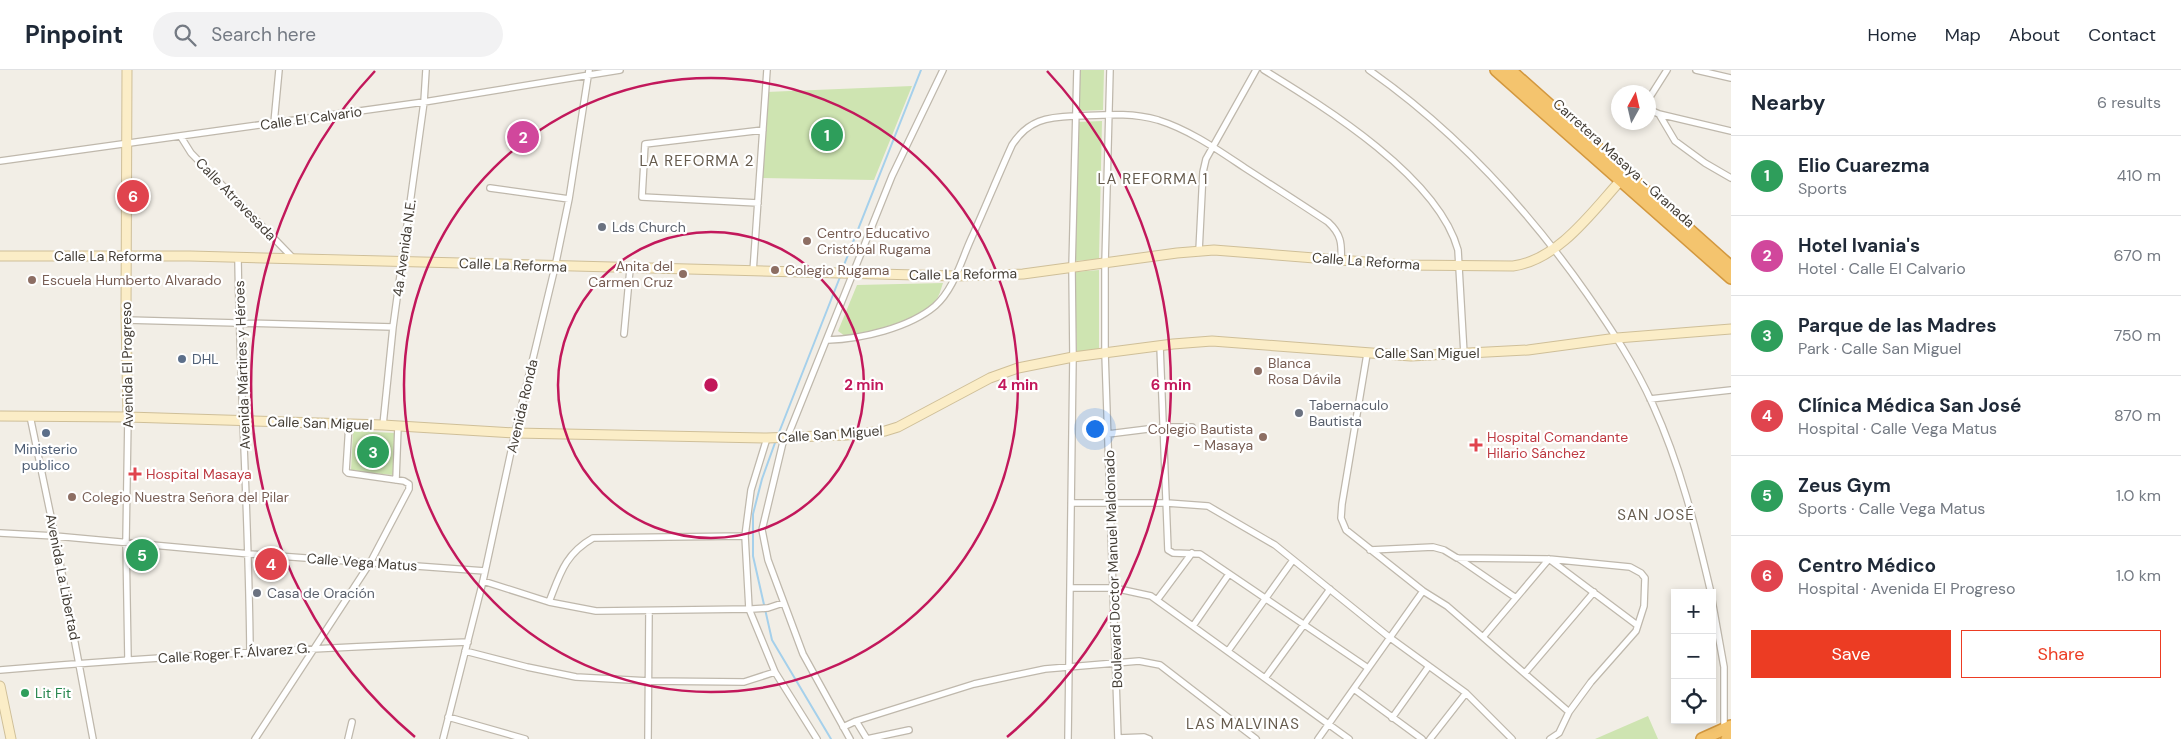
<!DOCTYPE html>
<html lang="en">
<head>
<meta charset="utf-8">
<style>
	body { margin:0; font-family:"DM Sans",sans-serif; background:#f2f2f3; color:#1f2937 }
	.controls { position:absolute; right:15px; bottom:15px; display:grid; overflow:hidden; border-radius:0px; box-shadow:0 2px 8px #0003 }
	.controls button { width:45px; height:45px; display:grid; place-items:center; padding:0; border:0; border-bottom:1px solid #e0e1e3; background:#fff; color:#1f2937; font:25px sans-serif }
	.compass { position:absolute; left:1611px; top:15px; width:45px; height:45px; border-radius:50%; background:#fff; box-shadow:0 2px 8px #0003; rotate:8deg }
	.you { position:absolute; left:1094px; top:358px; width:18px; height:18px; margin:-12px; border:4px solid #fff; border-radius:50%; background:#1a73e8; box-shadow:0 0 0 8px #1a73e833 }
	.badge { display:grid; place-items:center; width:32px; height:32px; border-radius:50%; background:#ec3c23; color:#fff; font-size:16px; font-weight:700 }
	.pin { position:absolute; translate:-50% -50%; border:2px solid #fff; box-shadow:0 1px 5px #0006 }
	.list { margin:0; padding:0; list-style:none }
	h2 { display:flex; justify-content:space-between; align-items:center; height:65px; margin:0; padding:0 20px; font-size:21px }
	h2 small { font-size:16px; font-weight:400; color:#747a83 }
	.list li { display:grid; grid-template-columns:32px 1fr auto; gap:15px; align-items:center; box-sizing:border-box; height:80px; padding:0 20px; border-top:1px solid #e0e1e3 }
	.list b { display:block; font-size:19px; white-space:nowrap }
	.list p { margin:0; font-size:16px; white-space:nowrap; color:#747a83 }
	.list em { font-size:16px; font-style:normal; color:#747a83 }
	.actions { display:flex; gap:10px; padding:15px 20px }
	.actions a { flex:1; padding:11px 0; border:1px solid #ec3c23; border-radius:0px; text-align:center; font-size:18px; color:#ec3c23 }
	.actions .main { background:#ec3c23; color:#fff }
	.icon { flex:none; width:28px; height:28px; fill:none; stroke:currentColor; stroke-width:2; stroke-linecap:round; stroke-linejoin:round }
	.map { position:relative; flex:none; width:1731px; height:669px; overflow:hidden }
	header { display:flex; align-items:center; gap:30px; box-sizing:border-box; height:70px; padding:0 25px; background:#fff; border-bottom:1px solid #e0e1e3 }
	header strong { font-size:24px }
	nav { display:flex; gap:28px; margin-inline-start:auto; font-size:18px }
	.search { width:350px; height:45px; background:#f2f2f3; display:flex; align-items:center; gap:12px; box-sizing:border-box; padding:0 18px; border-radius:28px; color:#747a83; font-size:19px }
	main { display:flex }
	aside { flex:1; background:#fff }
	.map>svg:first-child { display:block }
	.green { fill:#cee4b1 }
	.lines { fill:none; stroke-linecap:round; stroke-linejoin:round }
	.stream { stroke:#a5d0eb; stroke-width:2 }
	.street-casing { stroke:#bfb8ac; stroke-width:8 }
	.secondary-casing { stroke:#cfbf98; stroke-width:11 }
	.highway-casing { stroke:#d3983f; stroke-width:14 }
	.street { stroke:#fff; stroke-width:5.5 }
	.secondary { stroke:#fbedc7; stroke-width:9 }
	.highway { stroke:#f4c46e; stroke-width:11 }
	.ring { fill:none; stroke:#c2185b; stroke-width:2.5 }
	.worship-dot { fill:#6b7280; stroke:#fff; stroke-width:2 }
	.education-dot { fill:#8d6e63; stroke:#fff; stroke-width:2 }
	.service-dot { fill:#5c6f8a; stroke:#fff; stroke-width:2 }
	.health-dot { fill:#e0444e; stroke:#fff; stroke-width:2 }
	.leisure-dot { fill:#2e9e5b; stroke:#fff; stroke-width:2 }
	.labels { text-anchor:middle; stroke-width:4.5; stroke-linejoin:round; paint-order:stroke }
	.street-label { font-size:14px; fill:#443e36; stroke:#fff }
	.worship-label { font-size:14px; fill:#5b616d; stroke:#fff; text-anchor:start }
	.education-label { font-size:14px; fill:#785e54; stroke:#fff; text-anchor:start }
	.service-label { font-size:14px; fill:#4e5e75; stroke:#fff; text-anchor:start }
	.health-label { font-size:14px; fill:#be3a42; stroke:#fff; text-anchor:start }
	.leisure-label { font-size:14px; fill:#27864d; stroke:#fff; text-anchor:start }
	.neighbourhood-label { font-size:15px; letter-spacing:1px; fill:#665b4d; stroke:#fff }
	.centre { fill:#c2185b; stroke:#fff; stroke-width:2.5 }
	.ring-label { font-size:15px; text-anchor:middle; font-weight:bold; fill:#c2185b; stroke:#fff; stroke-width:4.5; stroke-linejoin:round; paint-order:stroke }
</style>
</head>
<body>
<header>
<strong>Pinpoint</strong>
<div class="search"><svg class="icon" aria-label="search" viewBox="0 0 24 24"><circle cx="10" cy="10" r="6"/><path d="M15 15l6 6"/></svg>Search here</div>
<nav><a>Home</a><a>Map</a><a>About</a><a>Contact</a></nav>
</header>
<main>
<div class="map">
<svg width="1731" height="669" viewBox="0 0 1731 669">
	<rect width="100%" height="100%" fill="#f2eee6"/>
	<path class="green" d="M1080,0H1104L1103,40L1078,41Z
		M912,16L874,110L760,108L766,22Z
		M1102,51L1099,189L1075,191L1077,52Z
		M1099,200V282H1077L1074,202Z
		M943,213C941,219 939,227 935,232C923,249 866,264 845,266L838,261L857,215Z
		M353,361L395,363L393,405L351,401Z
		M1648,646L1658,669H1595Z"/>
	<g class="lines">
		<path class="stream" d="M842,200L921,0
			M778,365L840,207
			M776,370L762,409L753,444V486L772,570L831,669"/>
		<defs>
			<path id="street" d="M1110,0L1105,194V283L1118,669
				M1264,0C1326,38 1438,107 1458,180L1464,284
				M1369,0C1456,61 1526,137 1587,224C1612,260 1635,295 1653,335C1680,394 1696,459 1711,523
				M1696,0L1731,8
				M1648,30L1667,0
				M1648,39L1659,44L1675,71L1705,93L1731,108
				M1659,44L1731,61
				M274,53L279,0
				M181,67L191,83L293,188
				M0,91L424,32L620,0
				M490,118L569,129
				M758,133L642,127L645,74L763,60
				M1199,181L1203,102L1206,89L1256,0
				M238,189C240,320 249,451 250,582
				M753,202L767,0
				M126,250L393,257
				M624,264L630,199
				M828,270C861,269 909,258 935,236C954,219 961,191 971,169C985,138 998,106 1012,75C1028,50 1047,47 1074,46C1103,45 1130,42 1158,50C1190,60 1218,80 1245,98C1273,116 1301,134 1328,152C1341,164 1342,173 1341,190
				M1160,276L1168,480L1173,483L1200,484L1368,598
				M1367,284L1342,434L1341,448L1346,460L1423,521L1447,536L1569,642
				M1650,329L1731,320
				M30,346L55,466L93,669
				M383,355L393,257L424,32L426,0
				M1108,364L1164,357H1192
				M767,368L751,420L745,466L749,539L775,602L817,669
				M784,368L762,460L768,490L803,584L850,669
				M787,368L892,106L943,0
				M396,410L398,356
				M1071,433H1167L1208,436L1275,475L1389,567L1466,623L1512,669
				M0,463L55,466L250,484L485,501
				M1370,480L1433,477L1444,480L1457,488L1549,489L1630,497L1641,503L1645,508L1644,536L1636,561L1591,612L1569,642L1559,663L1550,669
				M1458,488L1516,528
				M483,511L549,532L596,541L752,539L768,538L783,533
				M1070,518H1114L1151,526L1349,669
				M1157,530L1192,483
				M1712,530L1724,597V659
				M549,532C560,504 565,484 593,468L745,466
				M1193,556L1229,504
				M1483,567L1549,489L1637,555
				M465,581L527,597L576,607L649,611L744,612L775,602
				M1228,581L1293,490
				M128,589L126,471L128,347
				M0,600C156,587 311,578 468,572
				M1525,603L1594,522
				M1265,608L1330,519
				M1354,619L1422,669
				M448,647L525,669
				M1392,648L1429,596
				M856,651L974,614L1016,605L1045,599L1139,591L1160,595L1256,669
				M843,657L856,651L867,669L909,660
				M1118,668L1144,667L1149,669
				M255,669L370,493L409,419V414L404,411L348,403L346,401L349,354
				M348,669L352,652
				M443,669L483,511L515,363L555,197L569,129L589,0
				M648,669L649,541
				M1068,669L1073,287L1072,198L1077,0
				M1318,669L1423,521
				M1430,669L1466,623"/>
			<path id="secondary" d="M127,0L126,244L128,347
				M0,186H190L955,206L1023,204L1177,183L1214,180L1403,195L1513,196C1558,190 1592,142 1621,110
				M0,346L128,347L383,355L515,363L767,368L846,365L885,361L898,357L990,308L1018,298L1073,287L1173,274L1212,271L1411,286L1528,280L1617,268L1731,259
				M0,616L11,669"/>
			<path id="highway" d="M1496,0L1731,208
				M1510,0L1731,197
				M1702,669L1731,656
				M1727,669L1731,667"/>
		</defs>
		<use href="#street" class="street-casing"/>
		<use href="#secondary" class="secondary-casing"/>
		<use href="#highway" class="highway-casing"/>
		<use href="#street" class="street"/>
		<use href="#secondary" class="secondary"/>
		<use href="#highway" class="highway"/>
	</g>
	<g class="ring">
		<circle cx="711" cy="315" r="153"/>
		<circle cx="711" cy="315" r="307"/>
		<path d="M415 667A460 460 0 0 1 375 1M1047 1A460 460 0 0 1 1007 667"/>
	</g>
	<g class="worship-dot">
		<circle cx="602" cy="157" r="5"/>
		<circle cx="1299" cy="343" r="5"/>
		<circle cx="257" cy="523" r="5"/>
	</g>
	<g class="education-dot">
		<circle cx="807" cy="171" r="5"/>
		<circle cx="775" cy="200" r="5"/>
		<circle cx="683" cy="204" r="5"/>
		<circle cx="32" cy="210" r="5"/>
		<circle cx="1258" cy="301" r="5"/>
		<circle cx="1263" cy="367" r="5"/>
		<circle cx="72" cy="427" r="5"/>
	</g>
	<g class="service-dot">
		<circle cx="182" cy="289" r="5"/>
		<circle cx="46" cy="363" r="5"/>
	</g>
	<g class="health-dot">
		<path d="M1473.5 367.5h5v5h5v5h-5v5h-5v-5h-5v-5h5z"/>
		<path d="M132.5 396.5h5v5h5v5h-5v5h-5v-5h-5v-5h5z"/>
	</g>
	<circle class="leisure-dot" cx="25" cy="623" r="5"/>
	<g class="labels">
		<g class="street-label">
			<text transform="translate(311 48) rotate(-8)" y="5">Calle El Calvario</text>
			<text transform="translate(1624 93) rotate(42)" y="5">Carretera Masaya - Granada</text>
			<text transform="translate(236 129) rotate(46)" y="5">Calle Atravesada</text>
			<text transform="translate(404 178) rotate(-82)" y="5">4a Avenida N.E.</text>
			<text x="108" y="191">Calle La Reforma</text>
			<text transform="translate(1366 191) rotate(4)" y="5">Calle La Reforma</text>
			<text transform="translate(513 195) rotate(2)" y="5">Calle La Reforma</text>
			<text transform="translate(963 204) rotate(-1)" y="5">Calle La Reforma</text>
			<text x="1427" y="288">Calle San Miguel</text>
			<text transform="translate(127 295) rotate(-91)" y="5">Avenida El Progreso</text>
			<text transform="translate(242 295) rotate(-92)" y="5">Avenida Mártires y Héroes</text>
			<text transform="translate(522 336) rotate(-77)" y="5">Avenida Ronda</text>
			<text transform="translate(320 353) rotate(2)" y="5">Calle San Miguel</text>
			<text transform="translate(830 364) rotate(-4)" y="5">Calle San Miguel</text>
			<text transform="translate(362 492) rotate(4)" y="5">Calle Vega Matus</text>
			<text transform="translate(1113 499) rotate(-92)" y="5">Boulevard Doctor Manuel Maldonado</text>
			<text transform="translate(63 507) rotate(79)" y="5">Avenida La Libertad</text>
			<text transform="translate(234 583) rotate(-4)" y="5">Calle Roger F. Álvarez G.</text>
		</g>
		<g class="worship-label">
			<text x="612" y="162">Lds Church</text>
			<text x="1309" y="340">Tabernaculo<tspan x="1309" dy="16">Bautista</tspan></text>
			<text x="267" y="528">Casa de Oración</text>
		</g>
		<g class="education-label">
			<text x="817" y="168">Centro Educativo<tspan x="817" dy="16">Cristóbal Rugama</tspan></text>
			<text x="673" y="201" text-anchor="end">Anita del<tspan x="673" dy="16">Carmen Cruz</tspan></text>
			<text x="785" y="205">Colegio Rugama</text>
			<text x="42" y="215">Escuela Humberto Alvarado</text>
			<text x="1268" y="298">Blanca<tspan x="1268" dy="16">Rosa Dávila</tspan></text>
			<text x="1253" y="364" text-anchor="end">Colegio Bautista<tspan x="1253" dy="16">- Masaya</tspan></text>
			<text x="82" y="432">Colegio Nuestra Señora del Pilar</text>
		</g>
		<g class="service-label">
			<text x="192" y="294">DHL</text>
			<text x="46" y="384" text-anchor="middle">Ministerio<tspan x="46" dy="16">publico</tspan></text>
		</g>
		<g class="health-label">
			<text x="1487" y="372">Hospital Comandante<tspan x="1487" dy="16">Hilario Sánchez</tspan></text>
			<text x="146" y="409">Hospital Masaya</text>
		</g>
		<g class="leisure-label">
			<text x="35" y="628">Lit Fit</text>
		</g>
		<g class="neighbourhood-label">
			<text x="697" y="96">LA REFORMA 2</text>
			<text x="1153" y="114">LA REFORMA 1</text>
			<text x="1656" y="450">SAN JOSÉ</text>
			<text x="1243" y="659">LAS MALVINAS</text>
		</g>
	</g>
	<circle cx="711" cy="315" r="8" class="centre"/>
	<g class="ring-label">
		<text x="864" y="320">2 min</text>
		<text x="1018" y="320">4 min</text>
		<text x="1171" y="320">6 min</text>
	</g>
</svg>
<div class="controls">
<button>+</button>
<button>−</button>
<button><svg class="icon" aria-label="locate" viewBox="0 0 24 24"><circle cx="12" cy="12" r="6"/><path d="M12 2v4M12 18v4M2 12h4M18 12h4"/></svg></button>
</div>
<svg class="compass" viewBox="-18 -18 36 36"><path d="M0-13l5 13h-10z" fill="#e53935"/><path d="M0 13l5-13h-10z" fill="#747a83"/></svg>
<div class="you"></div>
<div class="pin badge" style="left:827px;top:65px;background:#2e9e5b">1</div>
<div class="pin badge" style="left:523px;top:67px;background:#d1479c">2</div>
<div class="pin badge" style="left:373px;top:382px;background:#2e9e5b">3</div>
<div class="pin badge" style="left:271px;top:494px;background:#e0444e">4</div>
<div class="pin badge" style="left:142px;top:485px;background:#2e9e5b">5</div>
<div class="pin badge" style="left:133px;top:126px;background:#e0444e">6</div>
</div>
<aside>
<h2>Nearby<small>6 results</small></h2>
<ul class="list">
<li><span class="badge" style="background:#2e9e5b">1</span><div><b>Elio Cuarezma</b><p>Sports</p></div><em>410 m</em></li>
<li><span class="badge" style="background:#d1479c">2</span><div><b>Hotel Ivania's</b><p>Hotel · Calle El Calvario</p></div><em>670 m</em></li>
<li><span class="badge" style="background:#2e9e5b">3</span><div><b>Parque de las Madres</b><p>Park · Calle San Miguel</p></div><em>750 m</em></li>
<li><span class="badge" style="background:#e0444e">4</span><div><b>Clínica Médica San José</b><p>Hospital · Calle Vega Matus</p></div><em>870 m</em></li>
<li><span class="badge" style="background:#2e9e5b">5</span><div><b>Zeus Gym</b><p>Sports · Calle Vega Matus</p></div><em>1.0 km</em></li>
<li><span class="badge" style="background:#e0444e">6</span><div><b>Centro Médico</b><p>Hospital · Avenida El Progreso</p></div><em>1.0 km</em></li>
</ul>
<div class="actions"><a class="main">Save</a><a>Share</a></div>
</aside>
</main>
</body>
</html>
